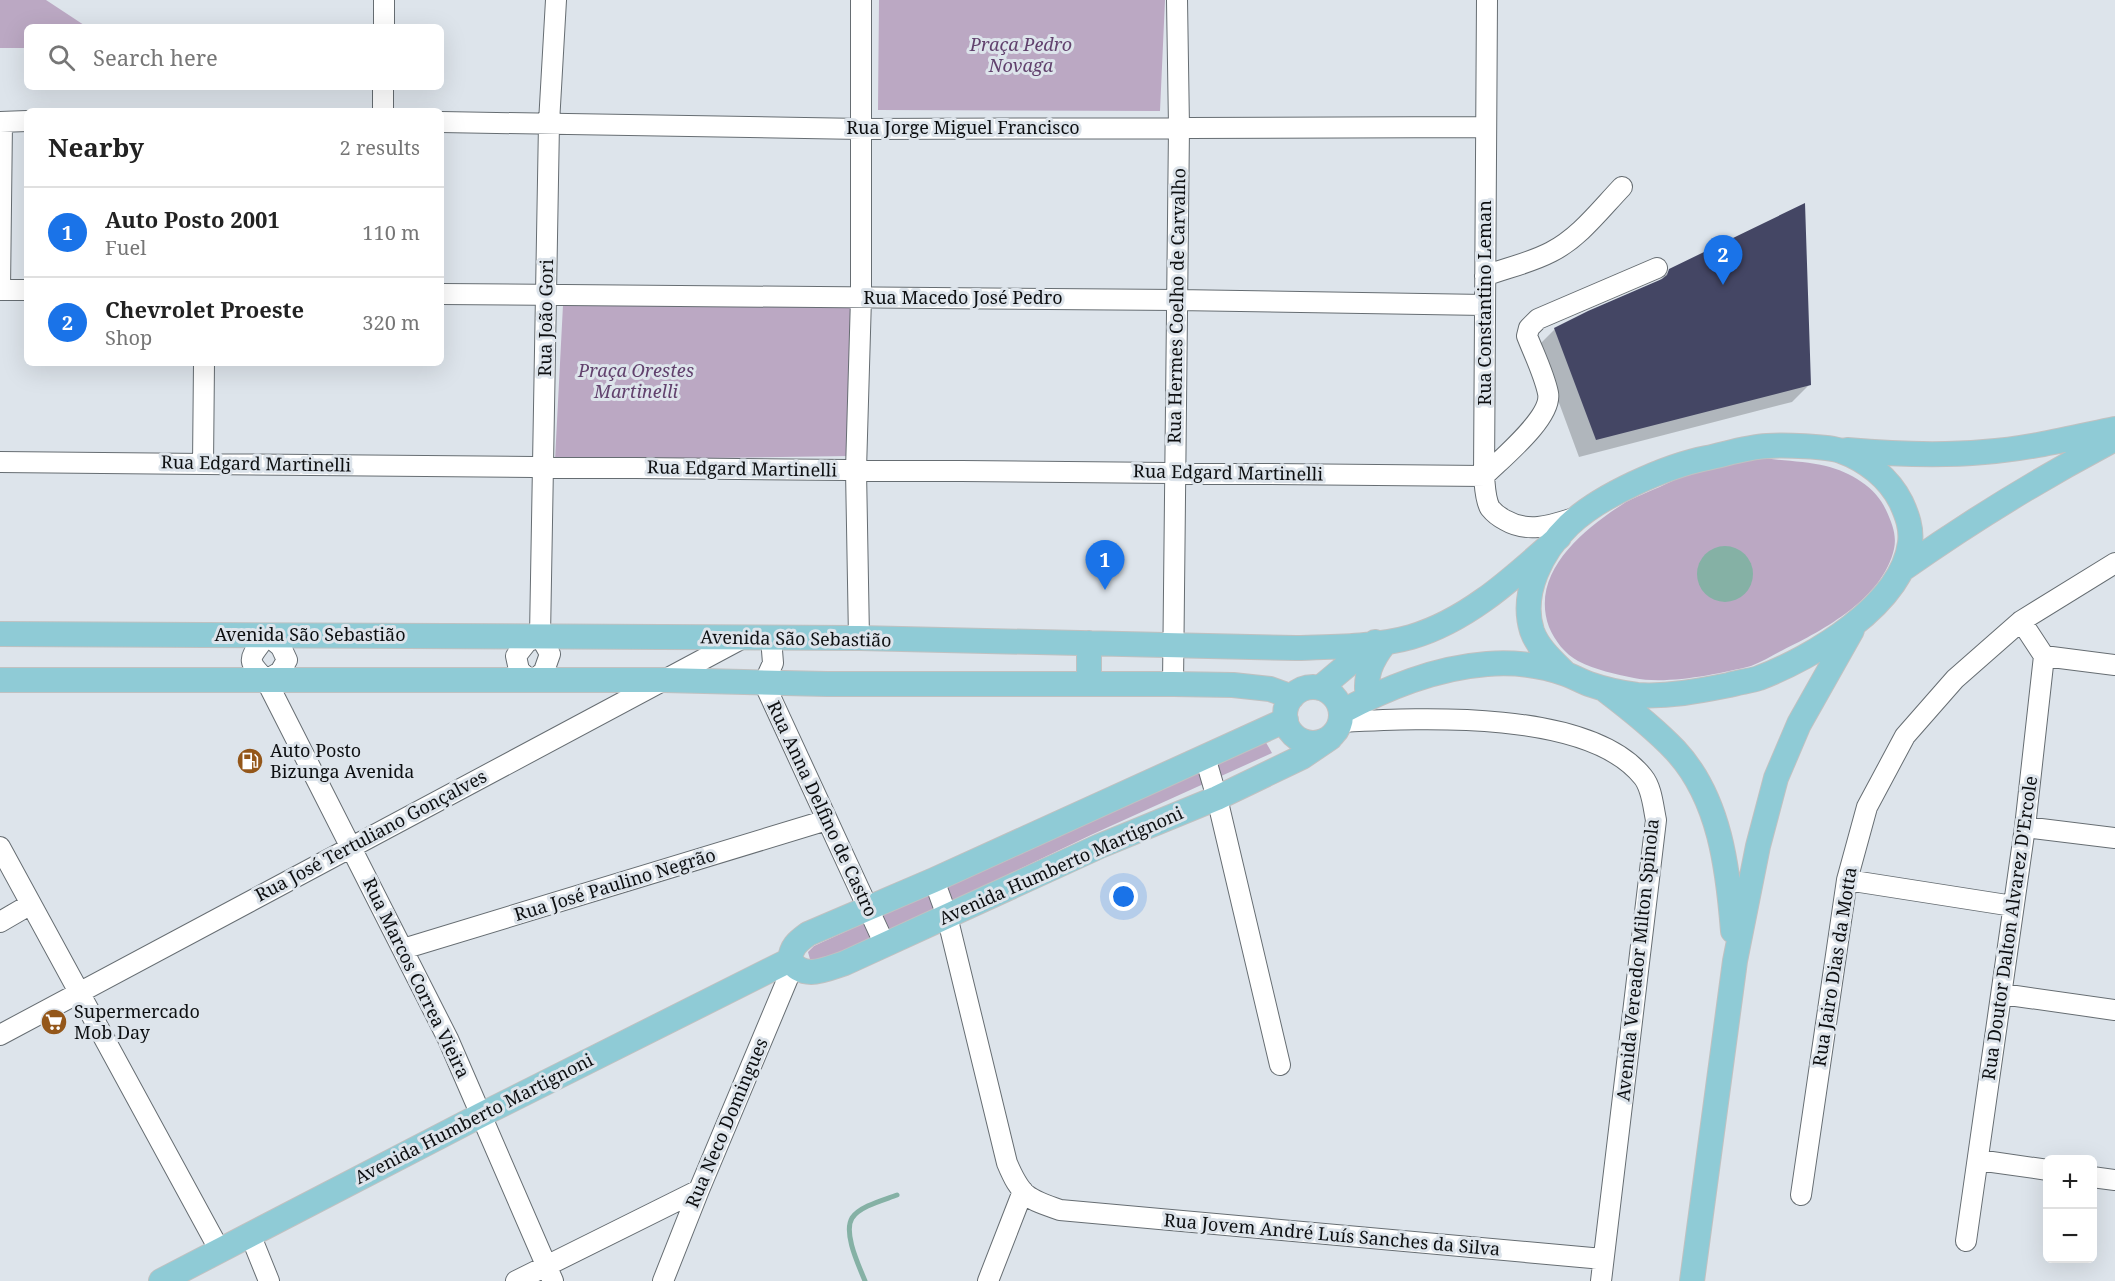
<!DOCTYPE html>
<html lang="en">
<head>
<meta charset="utf-8">
<style>
	body { margin:0; font-family:"Noto Serif",serif; background:#f2f2f2; color:#222 }
	.controls { position:absolute; right:18px; bottom:18px; display:grid; overflow:hidden; border-radius:9px; box-shadow:0 6px 24px #0002 }
	.controls button { width:54px; height:54px; display:grid; place-items:center; padding:0; border:0; border-bottom:2px solid #e0e0e0; background:#fff; color:#222; font:30px sans-serif }
	.you { position:absolute; left:1124px; top:897px; width:21px; height:21px; margin:-15px; border:4px solid #fff; border-radius:50%; background:#1a73e8; box-shadow:0 0 0 9px #1a73e833 }
	.badge { display:grid; place-items:center; width:39px; height:39px; border-radius:50%; background:#1a73e8; color:#fff; font-size:20px; font-weight:700 }
	.pin { position:absolute; translate:-50% -50px; filter:drop-shadow(0 2px 3px #0008) }
	.pin::after { content:''; position:absolute; top:32px; width:21px; height:18px; background:inherit; clip-path:polygon(0 0,100% 0,50% 100%) }
	.list { margin:0; padding:0; list-style:none }
	h2 { display:flex; justify-content:space-between; align-items:center; height:78px; margin:0; padding:0 24px; font-size:26px }
	h2 small { font-size:20px; font-weight:400; color:#767676 }
	.list li { display:grid; grid-template-columns:39px 1fr auto; gap:18px; align-items:center; box-sizing:border-box; height:90px; padding:0 24px; border-top:2px solid #e0e0e0 }
	.list b { display:block; font-size:22px; white-space:nowrap }
	.list p { margin:0; font-size:20px; white-space:nowrap; color:#767676 }
	.list em { font-size:20px; font-style:normal; color:#767676 }
	.icon { flex:none; width:33px; height:33px; fill:none; stroke:currentColor; stroke-width:2; stroke-linecap:round; stroke-linejoin:round }
	.map { position:relative; flex:none; width:2115px; height:1281px; overflow:hidden }
	.search { position:absolute; background:#fff; box-shadow:0 6px 24px #0002; left:24px; top:24px; width:420px; height:66px; display:flex; align-items:center; gap:15px; box-sizing:border-box; padding:0 21px; border-radius:9px; color:#767676; font-size:22px }
	.panel { position:absolute; background:#fff; box-shadow:0 6px 24px #0002; left:24px; top:108px; width:420px; height:258px; border-radius:9px }
	.map>svg:first-child { display:block }
	.green { fill:#bba8c3 }
	.water { fill:#85b1a5 }
	.shadow { fill:#0003 }
	.lines { fill:none; stroke-linecap:round; stroke-linejoin:round }
	.stream { stroke:#85b1a5; stroke-width:5 }
	.building { fill:#444664 }
	.minor-casing { stroke:#666d72; stroke-width:22 }
	.major-casing { stroke:#c0c1c1; stroke-width:26 }
	.minor { stroke:#fff; stroke-width:20 }
	.major { stroke:#8fcbd6; stroke-width:24 }
	.labels { text-anchor:middle; stroke-width:6; stroke-linejoin:round; paint-order:stroke }
	.park-label { font-size:18px; font-style:italic; fill:#61416d; stroke:#dde4eb }
	.street-label { font-size:18px; fill:#0d0f11; stroke:#dde4eb }
	.poi-label { font-size:18px; fill:#0d0f11; stroke:#dde4eb; text-anchor:start }
</style>
</head>
<body>
<div class="map">
<svg width="2115" height="1281" viewBox="0 0 2115 1281">
	<rect width="100%" height="100%" fill="#dde4eb"/>
	<path class="green" d="M0,0H46L87,27H27V48H0Z
		M879,0H1165L1160,111L878,110Z
		M563,305L853,307L850,456L555,460Z
		M1763,458C1784,461 1806,461 1826,466C1850,472 1876,487 1886,510C1892,523 1897,535 1894,549C1883,598 1824,630 1783,650C1773,655 1762,662 1751,666C1719,674 1666,685 1634,678C1615,674 1596,670 1578,661C1565,654 1555,641 1549,627C1529,572 1585,528 1626,502C1633,498 1642,495 1650,491C1663,486 1675,479 1688,474C1711,466 1739,463 1763,458Z
		M1264,739L1272,753L1093,834L820,964L811,963L808,952L814,946Z"/>
	<path class="water" d="M1697 574a28 28 0 1 1 56 0a28 28 0 1 1-56 0Z"/>
	<path class="shadow" d="M1670,270L1810,384L1792,402L1579,457L1538,346L1555,329L1658,282Z"/>
	<g class="lines">
		<path class="stream" d="M865,1281C859,1266 843,1233 852,1218C860,1206 884,1200 897,1195"/>
	</g>
	<path class="building" d="M1805,203L1811,385L1596,440L1554,328L1588,311L1662,279L1667,275L1669,269Z"/>
	<g class="lines">
		<defs>
			<path id="minor" d="M1487,0L1484,476C1485,486 1485,499 1490,508C1494,513 1499,517 1505,520C1529,534 1552,525 1577,517
				M384,27V0
				M383,111V87
				M0,122L27,121
				M441,122L862,129L1486,127
				M1485,276C1506,268 1530,263 1551,252C1579,238 1600,210 1622,187
				M0,289L2,122
				M0,290H27
				M441,294L1177,300L1485,305
				M0,462L1484,476
				M203,464L204,363
				M1484,476C1501,459 1553,417 1548,393C1544,374 1534,354 1527,336L1529,328L1538,319L1657,268
				M540,636L549,123L556,0
				M540,636L550,654L544,671L532,682L519,670L516,656L527,642Z
				M771,638L773,663L764,683L885,945
				M859,638L856,470L861,298V0
				M2044,656L2115,665
				M266,680L280,672L287,660L281,647L267,635C250,659 244,658 266,680L448,1039L553,1281
				M1173,684L1179,127L1177,0
				M1341,722C1420,718 1589,709 1643,777C1652,788 1653,806 1656,820L1601,1281
				M1205,757L1217,798L1280,1065
				M2025,827L2115,838
				M0,847L220,1251
				M934,880L947,916L1007,1163C1021,1196 1027,1199 1060,1210L1603,1259
				M1847,880L2013,906
				M0,922L31,904
				M403,949L827,820
				M2002,994L2115,1010
				M0,1035L743,638
				M1978,1160L2048,1170
				M2092,1177L2115,1180
				M1801,1195L1847,880L1867,807L1905,736L1955,679L2021,621L2115,563
				M250,1234L269,1281
				M1966,1241L2025,827L2044,656L2021,621
				M516,1281L699,1190
				M663,1281L699,1190L793,966
				M988,1281L1023,1191"/>
			<path id="major" d="M1847,450C1892,454 1939,456 1984,452C2028,449 2072,438 2115,429
				M1903,569C1971,521 2041,478 2115,439
				M0,634L859,638L1296,648C1332,647 1376,647 1411,637C1469,620 1515,576 1559,537
				M1089,643V684
				M0,680H664L827,684H1173L1233,685L1270,689L1292,697
				M1285 715a28 28 0 1 1 56 0a28 28 0 1 1-56 0Z
				M1320,688L1375,642
				M1605,690C1630,709 1654,728 1675,750C1720,798 1728,869 1733,931
				M1368,698C1364,677 1371,660 1385,643
				M1341,712C1387,688 1435,668 1487,664C1513,662 1541,665 1566,674C1574,677 1581,681 1589,684C1603,689 1622,693 1637,695C1668,697 1699,691 1729,685C1739,682 1750,681 1759,678C1812,658 1902,605 1910,543C1912,528 1907,515 1901,502C1889,478 1866,460 1841,451C1828,446 1783,445 1767,446C1747,447 1726,454 1707,458C1666,466 1599,496 1569,525C1542,551 1520,593 1532,631C1538,648 1553,661 1566,674
				M1286,720L934,880L808,934C797,942 791,947 790,960C803,981 826,969 845,963L1100,846L1217,798L1302,757L1330,738
				M161,1281L481,1115L790,960
				M1692,1281L1735,961L1758,846L1776,778L1799,724L1852,630"/>
		</defs>
		<use href="#minor" class="minor-casing"/>
		<use href="#major" class="major-casing"/>
		<use href="#minor" class="minor"/>
		<use href="#major" class="major"/>
	</g>
	<defs>
		<symbol id="fuel-disc" viewBox="-11 -11 22 22"><circle r="9.5" fill="#94571a" stroke="#dde4eb"/><path d="M-5.5-6h7V0h2V4h1.3V-2.5L3-4.5l.8-.8L6-3V5H2.5V1h-1V6h-7ZM-4.2-4.7v3.2H.2V-4.7Z" fill="#fff"/></symbol>
		<symbol id="supermarket-disc" viewBox="-11 -11 22 22"><circle r="9.5" fill="#94571a" stroke="#dde4eb"/><path d="M-6-5.5h2.5l.6 2H6L4.5 2H-2.5L-4.4-4H-6ZM-1.5 3.2a1.3 1.3 0 1 0 .1 0ZM3 3.2a1.3 1.3 0 1 0 .1 0Z" fill="#fff"/></symbol>
	</defs>
	<g fill-rule="evenodd">
		<use href="#fuel-disc" x="235" y="746" width="30" height="30"/>
		<use href="#supermarket-disc" x="39" y="1007" width="30" height="30"/>
	</g>
	<g class="labels">
		<g class="park-label">
			<text x="1021" y="51">Praça Pedro<tspan x="1021" dy="21">Novaga</tspan></text>
			<text x="636" y="377">Praça Orestes<tspan x="636" dy="21">Martinelli</tspan></text>
		</g>
		<g class="street-label">
			<text x="963" y="134">Rua Jorge Miguel Francisco</text>
			<text x="963" y="304">Rua Macedo José Pedro</text>
			<text transform="translate(1485 303) rotate(-90)" y="6">Rua Constantino Leman</text>
			<text transform="translate(1177 306) rotate(-89)" y="6">Rua Hermes Coelho de Carvalho</text>
			<text transform="translate(546 318) rotate(-89)" y="6">Rua João Gori</text>
			<text transform="translate(256 464) rotate(1)" y="6">Rua Edgard Martinelli</text>
			<text transform="translate(742 469) rotate(1)" y="6">Rua Edgard Martinelli</text>
			<text transform="translate(1228 473) rotate(1)" y="6">Rua Edgard Martinelli</text>
			<text x="310" y="641">Avenida São Sebastião</text>
			<text transform="translate(796 639) rotate(1)" y="6">Avenida São Sebastião</text>
			<text transform="translate(822 809) rotate(65)" y="6">Rua Anna Delfino de Castro</text>
			<text transform="translate(371 836) rotate(-28)" y="6">Rua José Tertuliano Gonçalves</text>
			<text transform="translate(1061 866) rotate(-24)" y="6">Avenida Humberto Martignoni</text>
			<text transform="translate(615 885) rotate(-17)" y="6">Rua José Paulino Negrão</text>
			<text transform="translate(2010 928) rotate(-82)" y="6">Rua Doutor Dalton Alvarez D'Ercole</text>
			<text transform="translate(1638 960) rotate(-84)" y="6">Avenida Vereador Milton Spinola</text>
			<text transform="translate(1835 967) rotate(-81)" y="6">Rua Jairo Dias da Motta</text>
			<text transform="translate(416 978) rotate(64)" y="6">Rua Marcos Correa Vieira</text>
			<text transform="translate(474 1119) rotate(-27)" y="6">Avenida Humberto Martignoni</text>
			<text transform="translate(727 1123) rotate(-67)" y="6">Rua Neco Domingues</text>
			<text transform="translate(1332 1235) rotate(5)" y="6">Rua Jovem André Luís Sanches da Silva</text>
		</g>
		<g class="poi-label">
			<text x="270" y="757">Auto Posto<tspan x="270" dy="21">Bizunga Avenida</tspan></text>
			<text x="74" y="1018">Supermercado<tspan x="74" dy="21">Mob Day</tspan></text>
		</g>
	</g>
</svg>
<div class="controls">
<button>+</button>
<button>−</button>
</div>
<div class="you"></div>
<div class="pin badge" style="left:1105px;top:590px">1</div>
<div class="pin badge" style="left:1723px;top:285px">2</div>
<div class="search"><svg class="icon" aria-label="search" viewBox="0 0 24 24"><circle cx="10" cy="10" r="6"/><path d="M15 15l6 6"/></svg>Search here</div>
<section class="panel">
<h2>Nearby<small>2 results</small></h2>
<ul class="list">
<li><span class="badge">1</span><div><b>Auto Posto 2001</b><p>Fuel</p></div><em>110 m</em></li>
<li><span class="badge">2</span><div><b>Chevrolet Proeste</b><p>Shop</p></div><em>320 m</em></li>
</ul>
</section>
</div>
</body>
</html>
